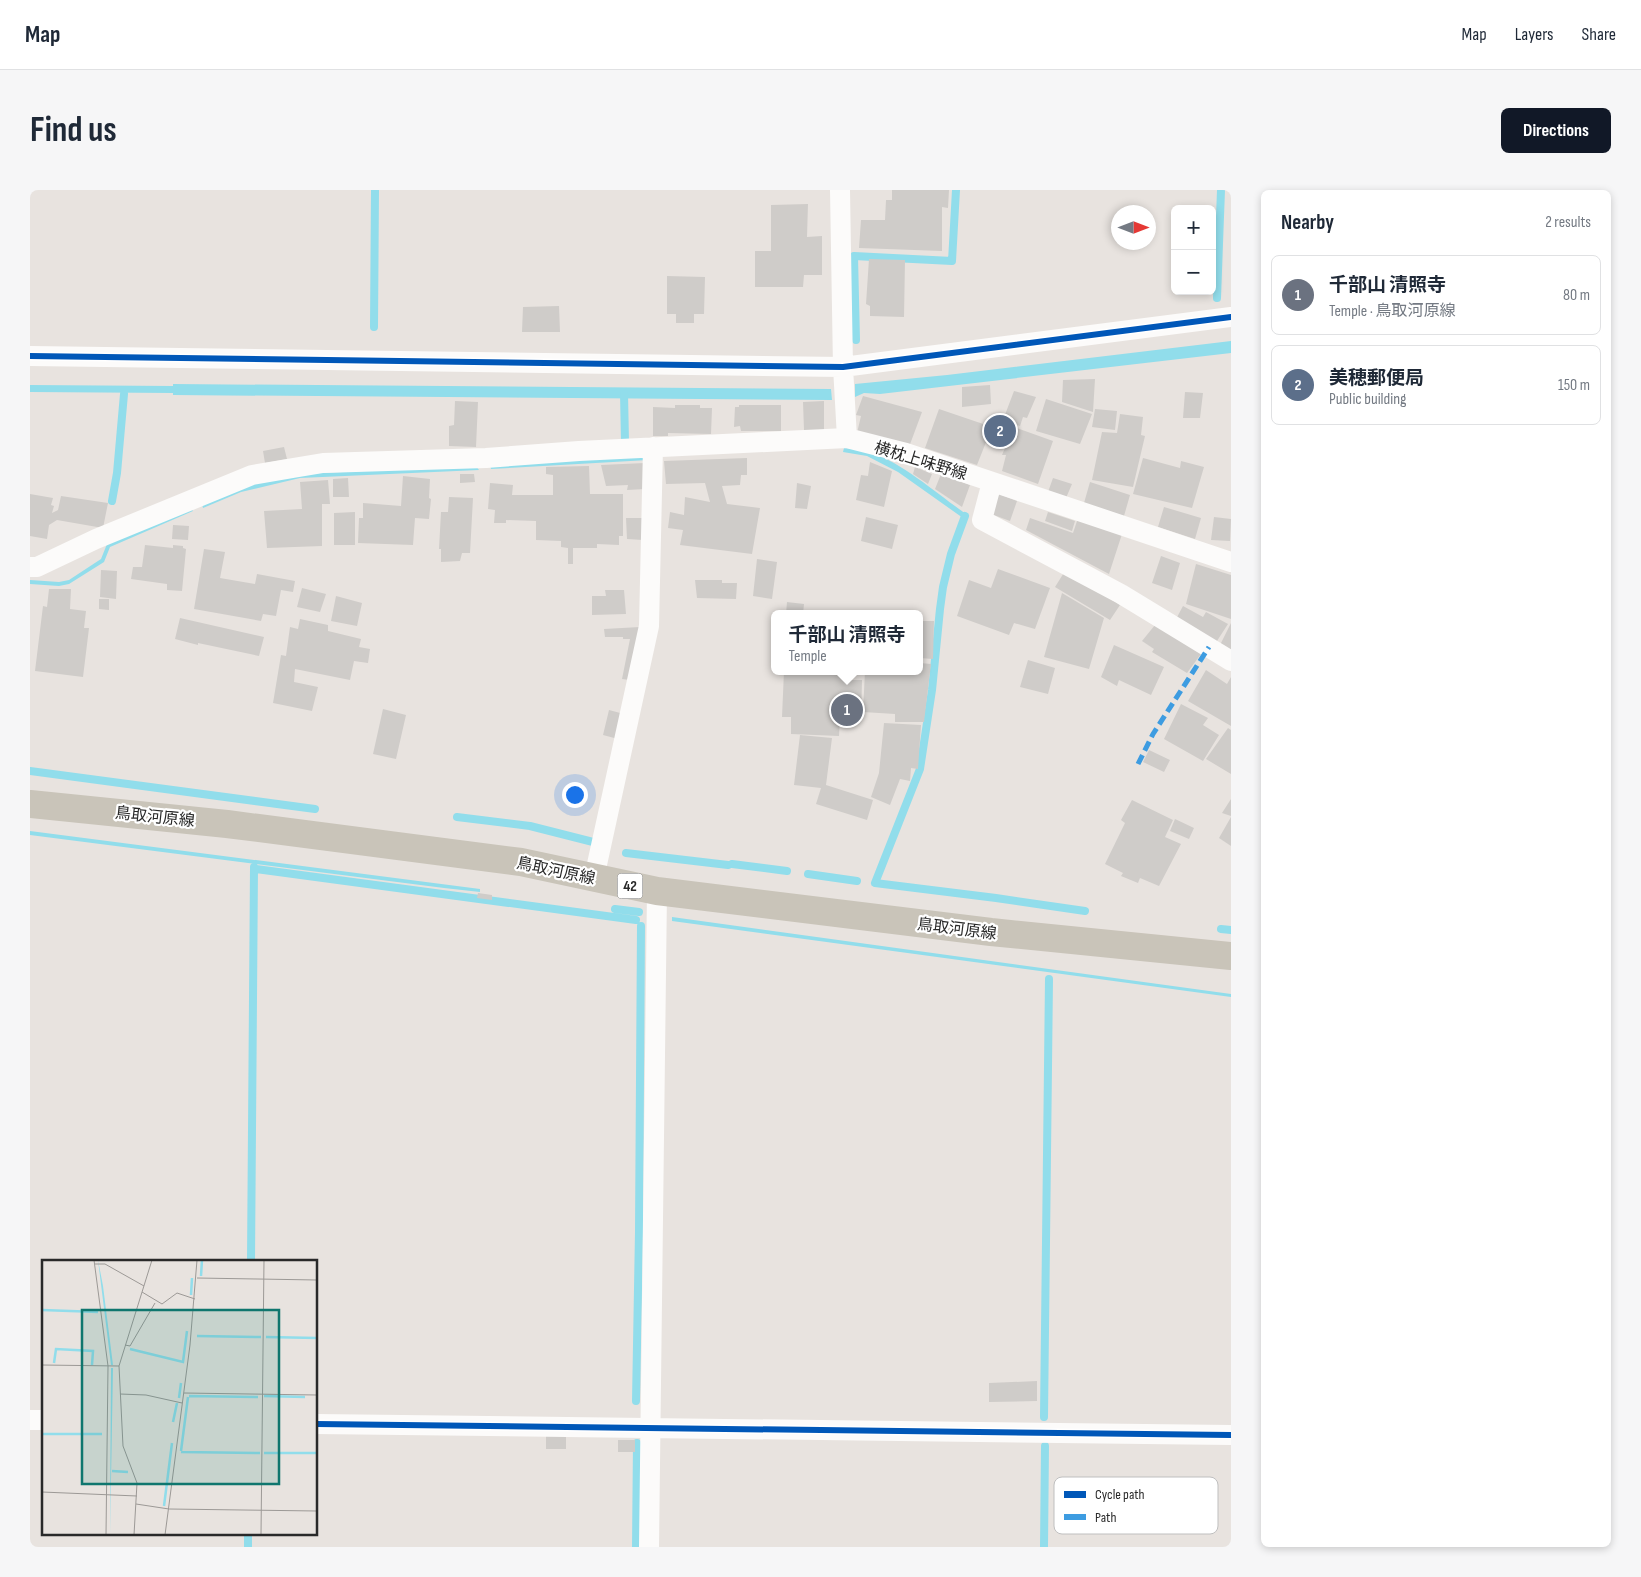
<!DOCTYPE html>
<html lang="en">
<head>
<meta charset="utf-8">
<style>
	body { margin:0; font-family:"Sofia Sans Condensed","Noto Sans JP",sans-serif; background:#f6f6f7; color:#1f2937 }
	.controls { position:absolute; right:15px; top:15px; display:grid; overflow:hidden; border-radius:8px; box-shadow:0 2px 8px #0003 }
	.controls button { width:45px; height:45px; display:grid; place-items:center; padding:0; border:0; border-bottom:1px solid #e0e1e3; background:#fff; color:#1f2937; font:25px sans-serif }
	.compass { position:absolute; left:1081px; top:15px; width:45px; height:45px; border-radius:50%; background:#fff; box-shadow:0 2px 8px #0003; rotate:90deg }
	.you { position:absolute; left:544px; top:604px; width:18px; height:18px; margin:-12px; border:4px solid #fff; border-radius:50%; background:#1a73e8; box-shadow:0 0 0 8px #1a73e833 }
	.badge { display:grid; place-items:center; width:32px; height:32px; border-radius:50%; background:#111827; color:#fff; font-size:16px; font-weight:700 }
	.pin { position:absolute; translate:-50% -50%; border:2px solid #fff; box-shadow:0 1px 5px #0006 }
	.popup { position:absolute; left:741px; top:420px; width:152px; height:65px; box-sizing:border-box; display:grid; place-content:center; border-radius:8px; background:#fff; filter:drop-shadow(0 1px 4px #0005); font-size:16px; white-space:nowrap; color:#747a83 }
	.popup b { font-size:19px; color:#1f2937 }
	.popup::after { content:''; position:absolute; left:50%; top:100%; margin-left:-10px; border:10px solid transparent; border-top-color:#fff }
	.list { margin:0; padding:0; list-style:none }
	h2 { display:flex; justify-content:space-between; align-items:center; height:65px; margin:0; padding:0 20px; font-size:21px }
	h2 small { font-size:16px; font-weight:400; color:#747a83 }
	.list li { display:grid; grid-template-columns:32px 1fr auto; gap:15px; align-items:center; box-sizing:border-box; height:80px; margin:0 10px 10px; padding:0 10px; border:1px solid #e0e1e3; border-radius:8px }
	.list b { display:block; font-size:19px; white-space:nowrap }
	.list p { margin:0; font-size:16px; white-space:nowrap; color:#747a83 }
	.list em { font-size:16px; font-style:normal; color:#747a83 }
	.map { position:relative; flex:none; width:1201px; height:1357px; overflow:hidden; border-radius:8px }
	header { display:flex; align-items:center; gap:30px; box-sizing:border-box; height:70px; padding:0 25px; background:#fff; border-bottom:1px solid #e0e1e3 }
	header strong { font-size:24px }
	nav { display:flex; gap:28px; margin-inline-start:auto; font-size:18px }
	.intro { display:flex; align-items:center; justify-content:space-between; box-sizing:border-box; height:120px; padding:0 30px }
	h1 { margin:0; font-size:35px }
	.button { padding:12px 22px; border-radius:8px; background:#111827; color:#fff; font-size:18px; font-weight:700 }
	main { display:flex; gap:30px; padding:0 30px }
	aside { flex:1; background:#fff; border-radius:8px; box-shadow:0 2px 8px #0003 }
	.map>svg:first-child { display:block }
	.water { fill:#91ddeb }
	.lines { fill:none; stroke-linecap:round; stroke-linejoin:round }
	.stream { stroke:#91ddeb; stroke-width:8 }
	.building { fill:#cfccc9 }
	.minor { stroke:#fcfbfa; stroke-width:20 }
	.primary { stroke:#c9c4b9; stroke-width:28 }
	.quiet { stroke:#3d9ce1; stroke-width:5; stroke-dasharray:10 5; stroke-linecap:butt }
	.cycleway-casing { stroke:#fff; stroke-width:9 }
	.cycleway { stroke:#0057b8; stroke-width:6 }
	.labels { text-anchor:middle; stroke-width:4.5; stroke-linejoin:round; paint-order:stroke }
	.shield { fill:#fff; stroke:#696969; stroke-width:1 }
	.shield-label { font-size:15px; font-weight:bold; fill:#292929 }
	.street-label { font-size:16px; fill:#292929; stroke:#fff }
	.inset-river { fill:none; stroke:#91ddeb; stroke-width:2.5 }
	.inset-road { fill:none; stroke:#9c9996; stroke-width:1 }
	.view { fill:#0f766e; fill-opacity:0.15; stroke:#0f766e; stroke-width:2.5 }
	.inset-edge { fill:none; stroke:#292929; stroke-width:2.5 }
	.key { fill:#fff; stroke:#bfbfbf; stroke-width:1 }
	.key-label { font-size:14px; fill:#292929 }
</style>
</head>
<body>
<header>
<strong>Map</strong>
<nav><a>Map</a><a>Layers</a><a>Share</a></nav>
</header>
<div class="intro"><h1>Find us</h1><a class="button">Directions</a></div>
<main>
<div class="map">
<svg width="1201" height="1357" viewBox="0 0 1201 1357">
	<rect width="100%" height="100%" fill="#e8e3df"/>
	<path class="water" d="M1201,151V163L850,204L834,203L825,207V194L917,185Z
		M143,194L801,199L802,210L143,205V203L0,202V195L143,196Z
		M814,258C822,259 833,259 841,262C875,275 906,303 936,324L933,328L868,282L837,266L813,262Z
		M615,266L618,270L461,279L460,275Z
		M446,276L449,280L270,288L211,302L173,318L172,314L211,297L269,284Z
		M161,318L163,321L80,357L74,372L39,394L29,396L0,394V390L29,392L39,390L71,369L77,354Z
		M0,641L450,699V702L414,698L0,645Z
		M642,727L1201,804V807L642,731Z"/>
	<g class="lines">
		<path class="stream" d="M1187,108L1191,0
			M344,137L345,0
			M826,150L824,66L922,71L926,0
			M594,203L595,252
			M82,311L87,283L94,204
			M935,326L921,364L913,397L910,419L902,500L890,579L845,693L966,708L1055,721
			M0,581L285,619
			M427,627L500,636L567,653
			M596,663L698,675
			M702,674L757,681
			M226,679L606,730
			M778,684L827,691
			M585,719L609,722
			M1191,739L1201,740
			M221,1071L224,677
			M606,1211L609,1042L611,736
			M1014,1227L1019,789
			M218,1357V1343
			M606,1357L607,1253
			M1014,1357L1015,1256"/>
	</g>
	<path class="building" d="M862,0H919L918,18L912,17V61L829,58L831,30H855L856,10H862Z
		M778,14L777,47L792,46V85H774L773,97H725V61H741V15Z
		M839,69L875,70L874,127L840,126V116L836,114Z
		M637,86L675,87L674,124H664V133H646V124H637Z
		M529,116L530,142H492L493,117Z
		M1065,189L1063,222L1032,212L1033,190Z
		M960,195L961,214L932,217V197Z
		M984,201L1006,207L997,228L993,227L990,236L973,230Z
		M1155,202L1173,203L1170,228H1153Z
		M833,206L892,222L879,257L827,243L831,226L826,225Z
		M1016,209L1062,224L1050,254L1006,241Z
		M425,211L448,212L446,257L419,256V236L424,235Z
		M794,211V240H774L773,212Z
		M645,215H670V218H682L681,244L638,243V246H623V217L645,218Z
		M709,215H751V241H711L710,236L704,237L705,217H709Z
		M909,219L962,237L947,275L895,258Z
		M1065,219L1087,221L1085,240L1062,237Z
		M1090,224L1113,227L1111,245L1115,246L1103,297L1062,290L1072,242L1087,243Z
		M984,237L1023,251L1008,294L972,281L976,265H972Z
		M254,257L257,269L235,273L233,261Z
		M717,268V285H711L710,295L692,296L697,314L730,318L722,364L650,355L653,340L638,338L640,322L654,325L655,307L680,312L675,293L636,294L634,271Z
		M1113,268L1150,278L1151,271L1174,277L1162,318L1103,304Z
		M840,272L862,281L854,317L826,310L831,285L838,286Z
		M615,273V299L597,300L598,295L576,296L571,275Z
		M559,276L560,304H593V346H589V355L567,354V358H543V374H538V358L531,357V351L506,350V331L476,330V333H464L465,320L458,319L460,293L483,295L482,305H523V285L516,284V277Z
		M885,277L902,284L898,294L883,284Z
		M430,284H444L445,292L430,293Z
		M911,284L940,295L932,317L905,299Z
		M373,286L400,289L399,308L401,309L399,329L385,328L383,355L328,353L329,328H333V313L371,316Z
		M318,288L319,307H303V289Z
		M1023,288L1042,294L1036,308L1018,302Z
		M298,290L300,314H292V356L237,358L234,321L272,319L270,292Z
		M1060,292L1100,305L1094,326L1054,313Z
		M767,293L781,296L777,319L765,318Z
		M0,304L23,308L21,315L24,316L22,323L28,320L31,306L78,313L73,338L27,330L19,335L17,349L0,346Z
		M969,304L987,311L980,331L961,324Z
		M419,307L443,308L440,363H432L430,371L411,372V359H409L411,322H418Z
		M1134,317L1171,328L1165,349L1128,337Z
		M325,322V355H304V323Z
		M1018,322L1045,331L1042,341L1015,331Z
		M836,327L868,335L862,359L831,351Z
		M1184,327L1201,329L1200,351L1181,350Z
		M596,328H613V350L597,349Z
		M1000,328L1043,343L1048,328L1092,344L1079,384L996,340Z
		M143,335L159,336L158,350L142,349Z
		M115,355L143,358V355L153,356V358L156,359L152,401L137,400V394L101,389L103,377H112Z
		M174,359L195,362L190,388L225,394L227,384L265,391L263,402L251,400L246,426L233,424L231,431L164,419Z
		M1131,366L1150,373L1142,400L1122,393Z
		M727,369L747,372L742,409L723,406Z
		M1166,374L1201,385V429L1156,414Z
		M968,379L1020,398L1005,439L984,433L979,445L927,426L939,390L961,398Z
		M71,380L87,381L86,409L70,407Z
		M1035,381L1090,415L1080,430L1025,397Z
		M665,390H692V393H707L706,409L667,408Z
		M272,398L296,404L290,422L267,417Z
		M19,399H41L40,419L56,421L54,438H59L53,487L5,481L13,416L17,417Z
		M575,400H594L596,424L562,425V406H576Z
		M1032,403L1074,428L1059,479L1014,467Z
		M306,406L332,413L327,436L301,431Z
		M69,409H79V420L69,419Z
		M757,412L774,414L773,424H756Z
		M1153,416L1173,427L1176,422L1198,434L1185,454L1145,431Z
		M150,428L234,447L229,466L168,453V455L145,449Z
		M270,429L298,435V441L331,449L329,457L340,459L338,473L324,471L320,490L265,479L264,492L288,497L282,521L243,513L251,465L256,466L260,437L268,439Z
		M890,431H904L903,469L890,468Z
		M1201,433V462L1189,457Z
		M1125,435L1171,464L1157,483L1122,462L1124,459L1112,451Z
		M610,437L600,490L592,489L600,449H593V447H575L574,439Z
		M1084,455L1134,477L1121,505L1089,490L1087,496L1071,487Z
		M998,470L1025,478L1018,504L990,497Z
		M890,473L901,474L894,532H865V524L833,522L835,481H890Z
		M1176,480L1197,494L1201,487V536L1158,511Z
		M754,481H819V490H832L831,530L810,528L809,546L761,544V527H752Z
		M1151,514L1178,528L1173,535L1189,545L1173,571L1134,549Z
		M353,519L376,525L366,569L343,564Z
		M579,520L594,524L588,549L573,545Z
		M854,533L891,535L888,579L881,578L880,591L870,589L860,615L841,607L849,583Z
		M1198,538L1201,540V584L1176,569Z
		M770,545L802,548L796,595L843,610L837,630L786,614L791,598L764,595Z
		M1119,560L1140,570L1134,582L1113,572Z
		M1201,609V626L1192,623Z
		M1102,610L1143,630L1135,647L1151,654L1129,696L1110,688L1108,693L1091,686L1093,683L1075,674L1095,633L1091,630Z
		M1201,627V656L1189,648Z
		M1145,629L1164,638L1159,649L1140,641Z
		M448,703L462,705V710L447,708Z
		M1007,1191V1211L959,1212V1193Z
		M516,1246H536V1259H516Z
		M588,1250H605V1262H588Z"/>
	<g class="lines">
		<path class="minor" d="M810,0L813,177L817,248L876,263L1201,372
			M0,166L813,177L1201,127
			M962,292L952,330L1091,404L1201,471
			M0,377H7L66,349L222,285L263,278L293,273L456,268L549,261L817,248
			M564,688L619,436L623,257
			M0,1230H14
			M286,1234L1201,1245
			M619,1357L627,701"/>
		<path class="primary" d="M0,614L197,634L491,672L627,701L961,742L1201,766"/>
		<path class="quiet" d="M1108,574L1123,544L1179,457"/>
		<defs>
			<path id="cycleway" d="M0,166L813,177L1201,127
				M286,1234L1201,1245"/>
		</defs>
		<use href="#cycleway" class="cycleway-casing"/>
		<use href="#cycleway" class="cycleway"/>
	</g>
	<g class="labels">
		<rect class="shield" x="587.5" y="683.5" width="25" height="25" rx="4"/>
		<g class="shield-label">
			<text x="600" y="701">42</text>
		</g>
		<g class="street-label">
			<text transform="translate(891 270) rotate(17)" y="6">横枕上味野線</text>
			<text transform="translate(125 626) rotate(6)" y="6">鳥取河原線</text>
			<text transform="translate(526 680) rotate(12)" y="6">鳥取河原線</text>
			<text transform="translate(927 738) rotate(7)" y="6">鳥取河原線</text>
		</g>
	</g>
	<g transform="translate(12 1070)">
		<rect width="275" height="275" fill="#e8e3df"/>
		<path d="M56,0L61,26L71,105H69ZM69,108H71L68,275Z" fill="#91ddeb"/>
		<path class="inset-river" d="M159,16L160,0M149,35L150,18M0,50L56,52M155,76L219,77M224,77L275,78M88,89L141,102L145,71M12,103L14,89L51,91L50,105M147,136L216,137M222,136L263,137M137,138L139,123M131,162L135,143M0,174H60M139,191L146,137M139,192L218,193M222,193H275M70,211L86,212M122,246L130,183"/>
		<path class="inset-road" d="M52,0L66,106L64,275M53,4H63L102,26M155,18L275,20M100,32L120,44L135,33L153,39M83,85L88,86L113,43M0,105L77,106L110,0M77,106L81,186L95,223L92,275M142,133L275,135M78,134L104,135L140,143M0,232L95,236M94,244L127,249L275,251M123,275L148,85L155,0M219,275L222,0"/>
		<path class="view" d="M40,50H237V224H40Z"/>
		<rect width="275" height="275" class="inset-edge"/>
	</g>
	<rect x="1024" y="1287" width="164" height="57" rx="8" class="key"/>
	<rect x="1034" y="1301" width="22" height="7" fill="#0057b8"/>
	<rect x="1034" y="1324" width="22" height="6" fill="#3d9ce1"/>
	<g class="key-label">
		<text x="1065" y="1309">Cycle path</text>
		<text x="1065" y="1332">Path</text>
	</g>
</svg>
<div class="controls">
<button>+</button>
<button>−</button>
</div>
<svg class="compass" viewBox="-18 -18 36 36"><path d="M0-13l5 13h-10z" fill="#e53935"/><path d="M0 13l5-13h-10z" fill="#747a83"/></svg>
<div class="you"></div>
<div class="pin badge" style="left:817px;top:520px;background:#6b7280">1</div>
<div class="popup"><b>千部山 清照寺</b>Temple</div>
<div class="pin badge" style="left:970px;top:241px;background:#5c6f8a">2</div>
</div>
<aside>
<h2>Nearby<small>2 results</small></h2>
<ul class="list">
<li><span class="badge" style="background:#6b7280">1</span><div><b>千部山 清照寺</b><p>Temple · 鳥取河原線</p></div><em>80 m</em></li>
<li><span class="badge" style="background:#5c6f8a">2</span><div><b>美穂郵便局</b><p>Public building</p></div><em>150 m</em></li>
</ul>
</aside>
</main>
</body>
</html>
